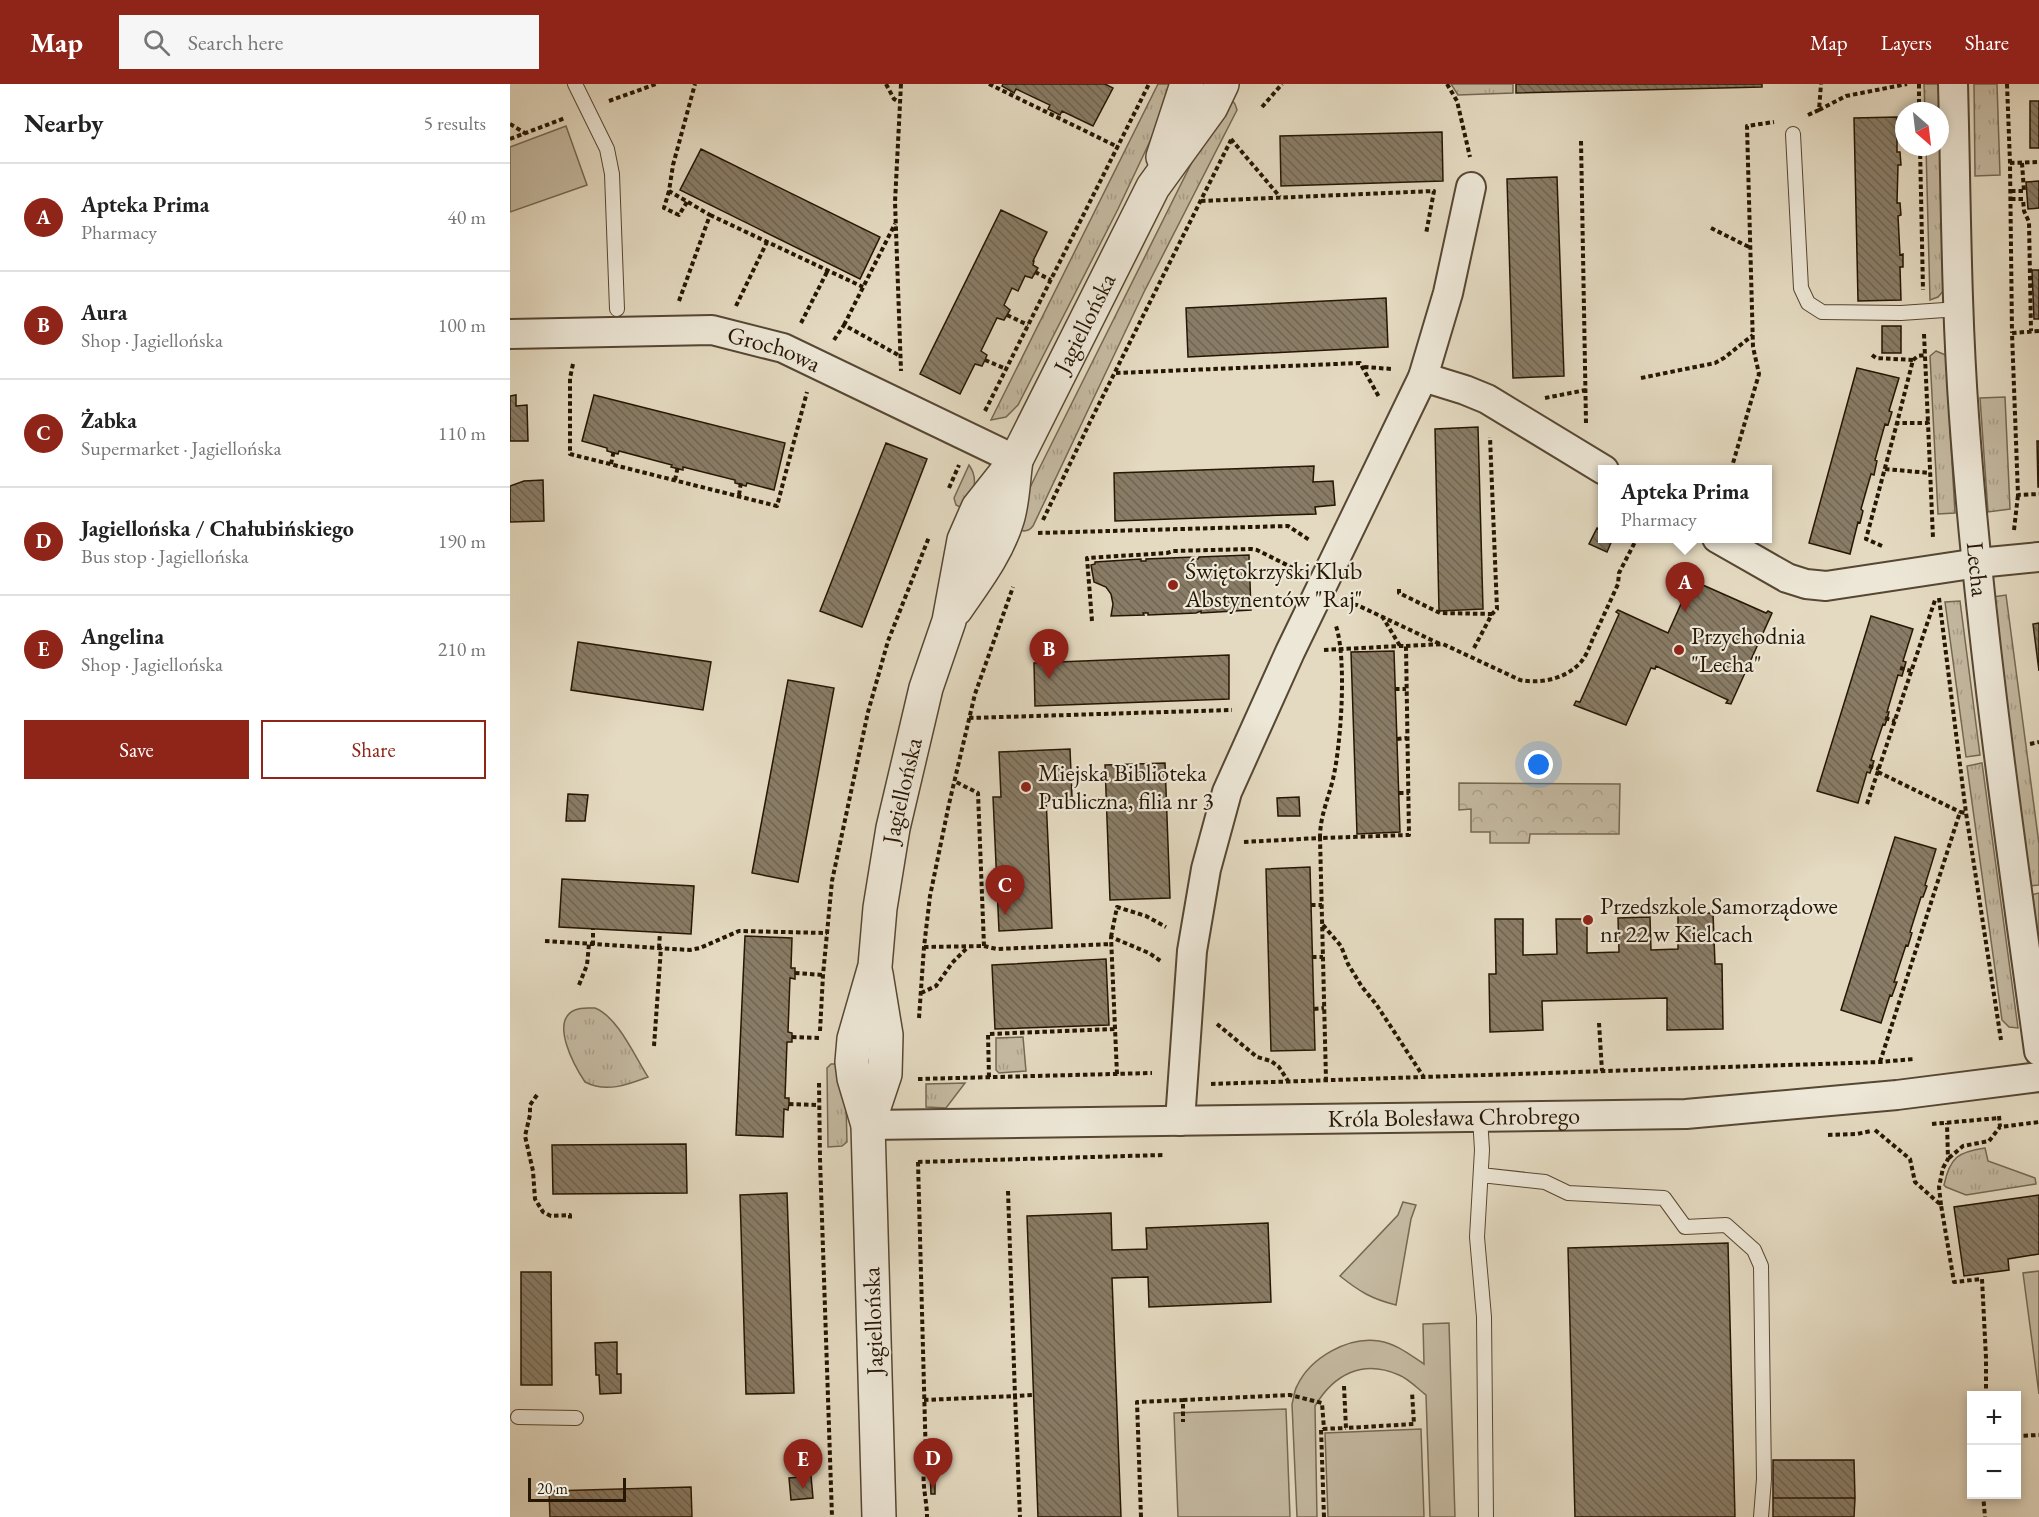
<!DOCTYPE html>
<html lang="en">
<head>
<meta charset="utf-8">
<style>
	body { margin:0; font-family:"EB Garamond",serif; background:#f6f6f6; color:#222 }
	.controls { position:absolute; right:18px; bottom:18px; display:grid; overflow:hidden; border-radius:0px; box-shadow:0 3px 9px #0003 }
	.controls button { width:54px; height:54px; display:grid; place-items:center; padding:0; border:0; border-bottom:2px solid #e0e0e0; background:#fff; color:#222; font:30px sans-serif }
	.compass { position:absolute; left:1385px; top:18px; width:54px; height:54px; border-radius:50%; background:#fff; box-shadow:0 3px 9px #0003; rotate:152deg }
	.scale { position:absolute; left:18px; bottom:15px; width:98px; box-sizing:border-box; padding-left:6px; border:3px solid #261604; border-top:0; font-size:16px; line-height:21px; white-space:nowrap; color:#261604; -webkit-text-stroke:4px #ede7d7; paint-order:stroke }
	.you { position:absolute; left:1029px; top:681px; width:21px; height:21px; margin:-15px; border:4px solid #fff; border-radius:50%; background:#1a73e8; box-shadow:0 0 0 9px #1a73e833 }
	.badge { display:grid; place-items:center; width:39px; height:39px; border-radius:50%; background:#8f2418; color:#fff; font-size:20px; font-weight:700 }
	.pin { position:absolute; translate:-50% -50px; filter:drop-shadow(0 2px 3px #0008) }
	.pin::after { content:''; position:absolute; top:32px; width:21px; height:18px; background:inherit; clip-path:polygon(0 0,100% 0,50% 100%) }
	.popup { position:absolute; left:1088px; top:381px; width:174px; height:78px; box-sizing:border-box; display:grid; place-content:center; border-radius:0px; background:#fff; filter:drop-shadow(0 2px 4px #0005); font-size:20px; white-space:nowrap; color:#767676 }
	.popup b { font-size:22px; color:#222 }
	.popup::after { content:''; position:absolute; left:50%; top:100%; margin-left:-12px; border:12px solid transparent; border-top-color:#fff }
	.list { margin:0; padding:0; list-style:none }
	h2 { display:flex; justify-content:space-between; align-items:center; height:78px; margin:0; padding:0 24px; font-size:26px }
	h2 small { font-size:20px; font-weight:400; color:#767676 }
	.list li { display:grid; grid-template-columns:39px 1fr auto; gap:18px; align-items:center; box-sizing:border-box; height:108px; padding:0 24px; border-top:2px solid #e0e0e0 }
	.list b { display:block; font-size:22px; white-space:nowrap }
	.list p { margin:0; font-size:20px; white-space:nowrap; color:#767676 }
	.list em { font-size:20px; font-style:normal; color:#767676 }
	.actions { display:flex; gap:12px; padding:18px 24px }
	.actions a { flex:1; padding:14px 0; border:2px solid #8f2418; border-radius:0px; text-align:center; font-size:21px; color:#8f2418 }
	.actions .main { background:#8f2418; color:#fff }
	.icon { flex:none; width:33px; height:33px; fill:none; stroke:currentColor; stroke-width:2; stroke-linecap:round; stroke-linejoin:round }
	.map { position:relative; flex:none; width:1529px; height:1433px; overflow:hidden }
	header { display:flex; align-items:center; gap:36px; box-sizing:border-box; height:84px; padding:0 30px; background:#8f2418; color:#fff }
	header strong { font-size:28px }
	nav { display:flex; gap:33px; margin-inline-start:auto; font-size:21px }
	.search { width:420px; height:54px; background:#f6f6f6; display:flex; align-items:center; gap:15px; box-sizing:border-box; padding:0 21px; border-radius:0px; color:#767676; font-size:22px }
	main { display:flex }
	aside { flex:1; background:#fff }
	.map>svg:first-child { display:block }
	.grass { fill:url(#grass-tufts); stroke:#756852; stroke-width:1.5 }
	.park { fill:url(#park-crowns); stroke:#756852; stroke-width:1.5 }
	.pitch { fill:#c4b9a1; stroke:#756852; stroke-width:1.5 }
	.building { fill:url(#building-back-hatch); stroke:#261604; stroke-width:1.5 }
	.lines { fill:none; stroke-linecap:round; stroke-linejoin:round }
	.service-casing { stroke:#564733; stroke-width:16 }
	.minor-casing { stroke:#564733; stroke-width:32 }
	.tertiary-casing { stroke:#564733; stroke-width:36 }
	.path { stroke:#261604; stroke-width:4; stroke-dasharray:4.5 3; stroke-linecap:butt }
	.service { stroke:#ede7d7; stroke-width:14 }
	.minor { stroke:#ede7d7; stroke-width:28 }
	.tertiary { stroke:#ede7d7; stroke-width:33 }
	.poi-dot { fill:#8f2418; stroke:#ede7d7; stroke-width:2 }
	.labels { text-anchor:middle; stroke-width:4.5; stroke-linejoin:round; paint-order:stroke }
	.street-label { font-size:24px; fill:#261604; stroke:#ede7d7 }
	.poi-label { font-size:24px; fill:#261604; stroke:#ede7d7; text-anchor:start }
</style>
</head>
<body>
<header>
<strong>Map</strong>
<div class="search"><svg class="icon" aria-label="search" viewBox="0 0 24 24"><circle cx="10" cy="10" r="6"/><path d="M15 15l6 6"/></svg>Search here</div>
<nav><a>Map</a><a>Layers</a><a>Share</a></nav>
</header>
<main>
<aside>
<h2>Nearby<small>5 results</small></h2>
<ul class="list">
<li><span class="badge">A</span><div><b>Apteka Prima</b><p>Pharmacy</p></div><em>40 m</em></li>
<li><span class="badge">B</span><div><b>Aura</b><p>Shop · Jagiellońska</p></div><em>100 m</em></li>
<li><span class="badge">C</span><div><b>Żabka</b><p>Supermarket · Jagiellońska</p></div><em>110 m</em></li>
<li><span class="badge">D</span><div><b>Jagiellońska / Chałubińskiego</b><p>Bus stop · Jagiellońska</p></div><em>190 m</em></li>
<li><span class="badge">E</span><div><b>Angelina</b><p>Shop · Jagiellońska</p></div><em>210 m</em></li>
</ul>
<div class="actions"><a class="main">Save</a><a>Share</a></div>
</aside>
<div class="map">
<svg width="1529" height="1433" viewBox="0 0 1529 1433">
	<defs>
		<pattern id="grass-tufts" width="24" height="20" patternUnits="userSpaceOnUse" patternTransform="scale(1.5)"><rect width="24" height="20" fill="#c4b9a1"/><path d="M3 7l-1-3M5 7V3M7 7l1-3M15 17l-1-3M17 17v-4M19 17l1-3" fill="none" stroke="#a89e89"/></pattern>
		<pattern id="park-crowns" width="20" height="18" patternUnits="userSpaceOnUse" patternTransform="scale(1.5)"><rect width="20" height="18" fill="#c4b9a1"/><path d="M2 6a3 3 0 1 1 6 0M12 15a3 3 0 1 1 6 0" fill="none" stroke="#a89e89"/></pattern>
		<pattern id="building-back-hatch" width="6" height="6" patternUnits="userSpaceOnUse" patternTransform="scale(1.5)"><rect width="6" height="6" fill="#897c66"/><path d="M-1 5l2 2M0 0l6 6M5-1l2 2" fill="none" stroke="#706552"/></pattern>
	</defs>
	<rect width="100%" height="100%" fill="#e4dac1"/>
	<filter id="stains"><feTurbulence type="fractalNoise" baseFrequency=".00333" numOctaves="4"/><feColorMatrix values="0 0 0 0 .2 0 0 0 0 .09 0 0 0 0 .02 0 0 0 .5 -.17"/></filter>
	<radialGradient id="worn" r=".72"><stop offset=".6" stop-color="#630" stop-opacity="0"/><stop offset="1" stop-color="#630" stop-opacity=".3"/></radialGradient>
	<path class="grass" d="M648,0H667L608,125L508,321L496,333L481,336Z
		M941,0H1003V9L948,11Z
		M1414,0H1430L1435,205L1428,213L1420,216L1416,63H1430V27H1415Z
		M1464,0H1487L1490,91L1465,92Z
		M721,15L725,20L727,26L634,208L523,442C519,447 515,448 510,446L517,410L528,387L701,40Z
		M1426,267L1438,272L1439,276L1440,344L1445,429L1428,430L1420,272Z
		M1495,313L1500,425L1478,428L1470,314Z
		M459,381C470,396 462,410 456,426L446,421L444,414Z
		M1496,511L1529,760V801L1519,802L1483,513Z
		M1450,517L1470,671L1456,673L1435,518Z
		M1472,679L1508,944L1499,943L1492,936L1457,682Z
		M1529,809V866L1521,811Z
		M85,924C108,933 125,973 138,993C117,1001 96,1009 75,998C65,983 39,937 65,926C71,923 79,924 85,924Z
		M513,953L516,987L489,989L486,986V954Z
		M321,980H331L335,983L337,1058L332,1062L318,1063L317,984Z
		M455,999L436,1024L416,1023V1000Z
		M1475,1064L1478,1077L1525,1094L1526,1100L1456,1111L1436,1103L1434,1101C1440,1073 1448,1068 1475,1064Z"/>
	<path class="park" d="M949,699L1110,700L1109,750H1020L1019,759H980V748H961V725L949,726Z"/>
	<path class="pitch" d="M56,42L77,101L0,128V63Z
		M893,1118L906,1121L901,1135L886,1221C862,1215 850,1208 830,1192L888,1131Z
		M1529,1187V1310L1513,1189Z
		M939,1239L945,1433H920L916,1311C908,1305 899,1295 889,1291C853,1275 824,1290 805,1322L807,1433H787L782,1320C784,1314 784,1307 787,1302C800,1274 838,1252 869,1257C887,1260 900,1271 914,1280L913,1240Z
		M776,1325L780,1433H668L664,1329Z
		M911,1345L914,1433H818L815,1349Z"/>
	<path class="building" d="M595,0L603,4L583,42L552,27L550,31L538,25L540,21L506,5L504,9L492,2L493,0Z
		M1006,0H1252V3L1006,9Z
		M1520,17H1529V64H1520Z
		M1387,33V68H1390L1391,81H1388L1387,119H1390L1391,131L1388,132L1390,171L1393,170V183H1390L1391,216L1348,217L1344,34Z
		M932,48L933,97L771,102L770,52Z
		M191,65L370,153L350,195L170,106Z
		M1047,93L1054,292L1003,294L997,95Z
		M1529,97V124L1518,125L1516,98Z
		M491,126L537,148L523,177H524L523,181L528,184L522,194L515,192L508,207L502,204L494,221L500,226L494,236L487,234L471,267L477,271L475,276L472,282L465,280L450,310L410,290Z
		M1522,186H1529V235H1524Z
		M876,214L878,263L678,273L676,224Z
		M1372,242H1391V269H1372Z
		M1347,284L1389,294L1379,327L1382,328L1378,341L1375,340L1365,376L1367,377L1364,391L1361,390L1351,425L1353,427L1350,439L1348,438L1340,470L1299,459Z
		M6,311V322L17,321L18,357H0V312Z
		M84,311L275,359L264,406L237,399L236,402L225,399V396L173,383V386L161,383L162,381L109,367L108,370L97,367V364L72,357Z
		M968,343L973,525L929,527L925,345Z
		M1527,357H1529V403H1528Z
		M376,359L417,375L352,543L310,527Z
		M804,382L803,398L823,397L825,421L805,423L806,430L605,437L604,389Z
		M33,396L34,437L0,438V402L14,397Z
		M1087,444L1092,447V454H1103L1097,468L1079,460Z
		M739,471L741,526L691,529V527L686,529L638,531V529H633L634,531L601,532L603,520L601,510L596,503L584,498L581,481L585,480V478L631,475V477H636V475L684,473V475H688L689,473Z
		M1183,493L1186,494V498L1256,529L1258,527L1262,529L1221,620L1216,619L1218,616L1146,582L1145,585L1141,584L1116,641L1064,621L1066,617L1070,618L1109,530L1106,528L1108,526L1158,549Z
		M1361,532L1403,545L1393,577L1396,578L1392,592L1388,591L1377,628H1379L1377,635L1375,641L1373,640L1361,676L1364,677L1360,689L1357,688L1348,719L1307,707Z
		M1529,539V587L1523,540Z
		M68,558L201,578L193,626L61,606Z
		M884,567L890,748L847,750L841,568Z
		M719,571V615L525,622L524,579Z
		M278,596L324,604L288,798L242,789Z
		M560,665L562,713L536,714L542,844L489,847L483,713H491L489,668Z
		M655,679L660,814L600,816L595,681Z
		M58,710L78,711L75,737H56Z
		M789,713L790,732H768L767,714Z
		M1385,753L1426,765L1415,801L1417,802L1413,813H1411L1400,848L1402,849L1398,862L1396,861L1384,898H1387L1382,912L1380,911L1371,939L1331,926Z
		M800,783L805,966L761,967L756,785Z
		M52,795L184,802L181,850L49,843Z
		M1203,829L1205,880H1212L1213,945L1157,946V914L1032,917L1033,946L980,948L979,890H986L985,835H1013V871L1047,870L1046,835H1077V869L1109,868L1108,834L1140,833L1141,866L1168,865V830Z
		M235,852L282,854L281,884H285V895L280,894L278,948L282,949V958H277L275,1014H279V1020L278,1026L274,1025L273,1053L226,1051Z
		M596,875L599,941L485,945L482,881Z
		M176,1060L177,1109L43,1110L42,1061Z
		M277,1109L284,1309L236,1310L230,1111Z
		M1529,1111V1170L1498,1175L1499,1186L1454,1192L1444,1123Z
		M601,1129L602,1166L637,1165L636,1144L758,1139L761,1218L639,1223L638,1193L602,1194L611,1433H528L517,1132Z
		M1218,1159L1225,1433H1065L1058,1164Z
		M11,1188H41L42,1301H11Z
		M107,1258V1290H111V1309L90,1310L89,1291H86L85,1259Z
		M1263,1376H1344L1345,1414H1263Z
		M420,1381H425V1410H421Z
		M301,1392L303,1414L281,1416L279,1394Z
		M181,1403L182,1433H40L39,1407Z
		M1263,1414H1345L1344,1433H1263Z"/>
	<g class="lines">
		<defs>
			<path id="service" d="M65,0L97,65L102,90L107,225
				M1283,50L1291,204L1298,219L1312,228L1391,229L1449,225
				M970,1033L972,1066L967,1153L974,1233L976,1433
				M971,1091L1035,1098L1058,1109L1154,1114L1175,1143L1216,1141L1244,1166L1251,1182L1254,1395L1251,1433
				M8,1333L66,1334"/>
			<g id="minor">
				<path id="s1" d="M1443,0C1446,110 1446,222 1454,332C1469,544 1500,756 1529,967"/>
				<path id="s2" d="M0,250L202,246L273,264L506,376"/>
				<path d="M913,293L955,306L977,315L1094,386"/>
				<path d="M1207,454L1277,494L1296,500L1316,502L1468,479L1529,473"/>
				<path d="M670,1037L682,867L696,785L717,708L780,568L913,293L938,209L961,103"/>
				<path id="s3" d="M358,1041L1176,1030L1387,1011L1529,993"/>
			</g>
			<g id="tertiary">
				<path d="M653,73L677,0"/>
				<path d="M446,525C465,497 487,469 497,436C503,418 503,396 506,376"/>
				<path d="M358,1041L375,990L376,951L366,890"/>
				<path id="s4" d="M369,1433L358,1041L344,994L342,978L344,955L365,882L370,824L383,744L416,604L439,537L454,456L468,424L506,376L643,103L701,23L712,0"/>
			</g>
		</defs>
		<use href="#service" class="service-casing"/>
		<use href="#minor" class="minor-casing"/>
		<use href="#tertiary" class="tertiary-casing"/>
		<path class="path" d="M376,0L384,15L389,18
			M391,0L385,118L391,287
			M479,0L608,63
			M937,0L947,17L960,73
			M1409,0V27
			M1497,0L1500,79L1502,249
			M99,17L146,0
			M752,23L772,0
			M1309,26L1336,12L1397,0
			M1298,31L1309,26L1311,0
			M0,40L15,49
			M0,55L55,34
			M721,55L770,113
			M1071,57L1076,339
			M1410,63L1413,206
			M1500,79L1529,78
			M1512,79L1514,107
			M159,107L154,124L169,131L177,118
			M1501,107H1517
			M1501,115H1513L1514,127L1519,138L1521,247
			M691,117L924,107L916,150
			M200,131L353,203
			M1201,144L1241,164
			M525,188L541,196
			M169,217L200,131L159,107L163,81L185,0
			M226,222L257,158
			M497,231L518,241
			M291,239L318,186
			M334,241L385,140
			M1529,247L1502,249L1508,411L1529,410
			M1414,250L1418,339
			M324,256L334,241L390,272
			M1362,271L1366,274L1403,276L1387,339H1418L1423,454
			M475,276L496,285
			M1403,276L1408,272L1415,271
			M63,280L60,294V370L267,422L297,308
			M854,283L882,285
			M606,289L850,279L869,313
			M1131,294L1205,279L1214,274L1243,251
			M1035,314L1076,306
			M475,327L639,0
			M101,380L104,366
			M1375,385L1420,389
			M1221,386L1249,290L1243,263L1237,42L1264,38
			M165,396L168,382
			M439,404L449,381
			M229,411L231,398
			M533,436L580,338L721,56
			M1504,446L1508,411
			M528,449L778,442L801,457
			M1372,462L1356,455L1387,339
			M889,505V509L930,529L982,530
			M1429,514L1456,729L1491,956
			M836,520L847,521L930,560
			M872,532L890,562
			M582,537L577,474L657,469L663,467L741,465L747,466L785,485
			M896,562L933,560L1010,596C1031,600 1056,595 1071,578C1077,571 1080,561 1084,552C1092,535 1100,518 1108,500L1109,489L1127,454
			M964,564L982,530L987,525L980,353
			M814,566L890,562H896L899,751L810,754C810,732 818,716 823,695C831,661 837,575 826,542
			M1390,584L1401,587
			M885,605H896
			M459,634L722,626
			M1375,634L1385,637
			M887,655L897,654
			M1520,660L1529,658
			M1359,682L1369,685
			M1368,688L1450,728
			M889,709H899
			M1357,720L1425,516
			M734,758L810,754L816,996
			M801,821H812
			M813,841L831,862L838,880L852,903L866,920L913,992
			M601,853L607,823L636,832L656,843
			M35,857L180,866L190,864L229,847L317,849
			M83,861V845
			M474,862L487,865L602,860
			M414,863L474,862L468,709L444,697
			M149,864L150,848
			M802,873H813
			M285,889L313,891
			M69,901L77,881L79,860
			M411,909L426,902L442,879L458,863
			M804,925L814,924
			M409,934L414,863L420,812L439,720L465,610L503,503
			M1089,939L1092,987
			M707,940L747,973L761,977L769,983L778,997
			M310,947L313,891L322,797L358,628L378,557L419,453
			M282,953L310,954
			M144,962L151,864
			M1370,978L1450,728L1456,729
			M607,990L601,853L639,869L652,878
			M479,993L478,950L605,945
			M408,995L642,989
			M309,999L310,1075L322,1433
			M701,1000L1370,978L1404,975
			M27,1011L20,1021V1031L15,1052L23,1087L25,1115L33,1128L41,1132L60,1131V1137
			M279,1020L309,1021
			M1489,1032L1490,1043L1529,1038
			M1422,1040L1489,1034
			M1365,1046L1400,1075L1405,1098L1431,1121L1444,1198L1472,1195L1476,1274V1312
			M1318,1051L1347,1050L1361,1047
			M1439,1074L1453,1062L1479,1057L1490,1043
			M408,1078L653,1071
			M408,1078L416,1378C410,1396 417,1414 417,1433
			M498,1107L505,1312L524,1311
			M1431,1121L1429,1103L1433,1084L1438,1075L1437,1039
			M834,1302L836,1344L904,1340L902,1308
			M414,1316L505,1312L510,1433
			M673,1316L780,1311L812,1319L814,1345
			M1506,1352L1529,1351
			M1473,1410L1475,1433
			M631,1433L627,1318L673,1316V1338
			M814,1433L811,1345L836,1344"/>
		<use href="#service" class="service"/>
		<use href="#minor" class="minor"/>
		<use href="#tertiary" class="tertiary"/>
	</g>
	<g class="poi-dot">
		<circle cx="663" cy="501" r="6"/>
		<circle cx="1169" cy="566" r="6"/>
		<circle cx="516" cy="703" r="6"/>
		<circle cx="1078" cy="836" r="6"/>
	</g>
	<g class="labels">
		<g class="street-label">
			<text dy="8" stroke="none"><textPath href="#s4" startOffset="1242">Jagiellońska</textPath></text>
			<text dy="8" stroke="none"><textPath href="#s2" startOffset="267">Grochowa</textPath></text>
			<text dy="8" stroke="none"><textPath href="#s1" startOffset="486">Lecha</textPath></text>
			<text dy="8" stroke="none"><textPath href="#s4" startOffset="734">Jagiellońska</textPath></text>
			<text dy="8" stroke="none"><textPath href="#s3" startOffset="586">Króla Bolesława Chrobrego</textPath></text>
			<text transform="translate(363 1237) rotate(-92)" y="8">Jagiellońska</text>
		</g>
		<g class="poi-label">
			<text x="675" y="495">Świętokrzyski Klub<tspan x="675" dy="28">Abstynentów "Raj"</tspan></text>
			<text x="1181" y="560">Przychodnia<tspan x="1181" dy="28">"Lecha"</tspan></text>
			<text x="528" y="697">Miejska Biblioteka<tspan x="528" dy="28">Publiczna, filia nr 3</tspan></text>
			<text x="1090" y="830">Przedszkole Samorządowe<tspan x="1090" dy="28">nr 22 w Kielcach</tspan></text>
		</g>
	</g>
	<rect width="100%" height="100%" filter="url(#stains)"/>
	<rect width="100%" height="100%" fill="url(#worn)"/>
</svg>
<div class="controls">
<button>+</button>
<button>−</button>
</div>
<svg class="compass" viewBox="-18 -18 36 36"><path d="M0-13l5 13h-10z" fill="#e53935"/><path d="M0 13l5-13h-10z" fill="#767676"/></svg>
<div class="scale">20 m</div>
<div class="you"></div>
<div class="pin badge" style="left:1175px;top:528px">A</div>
<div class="popup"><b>Apteka Prima</b>Pharmacy</div>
<div class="pin badge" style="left:539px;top:595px">B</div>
<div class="pin badge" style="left:495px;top:831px">C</div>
<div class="pin badge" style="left:423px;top:1404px">D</div>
<div class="pin badge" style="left:293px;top:1405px">E</div>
</div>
</main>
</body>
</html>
